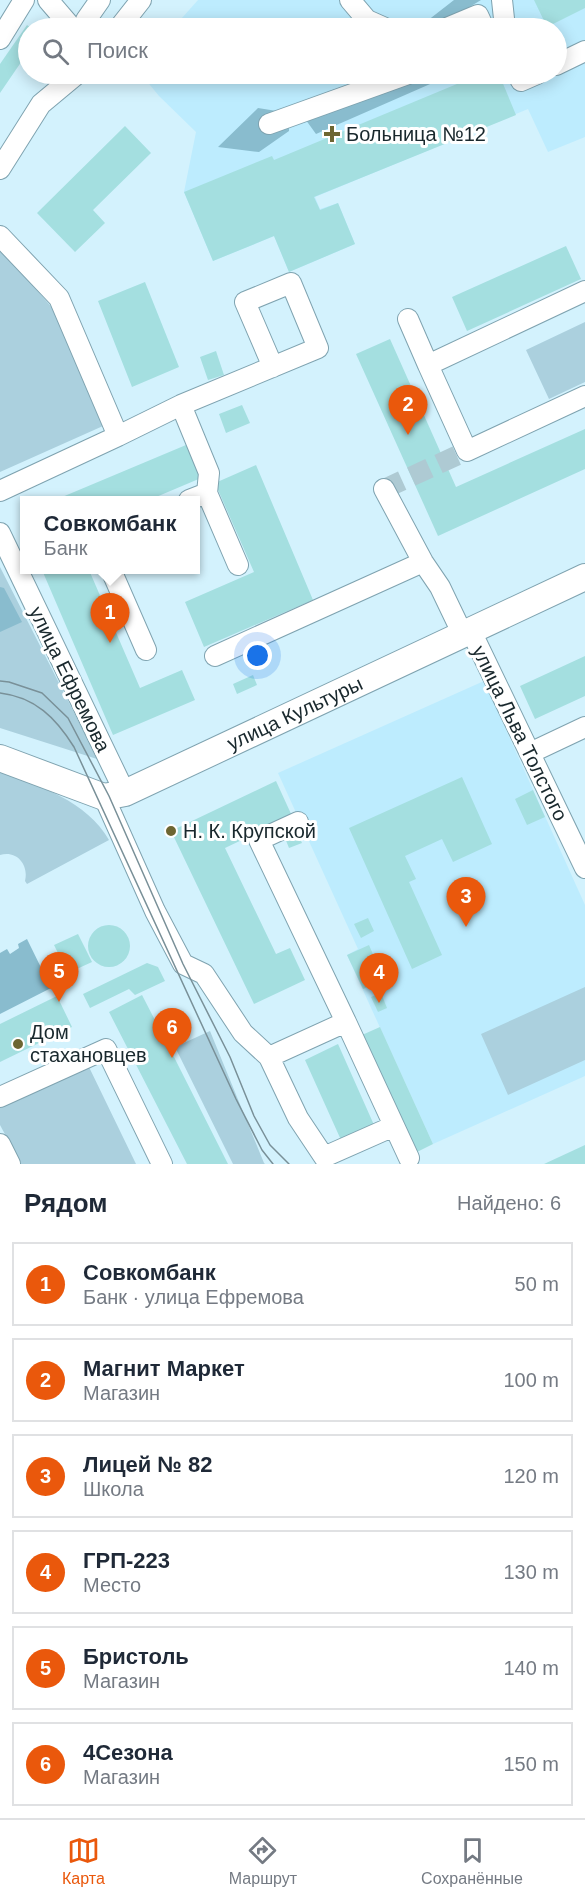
<!DOCTYPE html>
<html lang="ru">
<head>
<meta charset="utf-8">
<style>
	body { margin:0; font-family:Arial,sans-serif; background:#f6f6f7; color:#1f2937 }
	.you { position:absolute; left:258px; top:656px; width:21px; height:21px; margin:-15px; border:4px solid #fff; border-radius:50%; background:#1a73e8; box-shadow:0 0 0 9px #1a73e833 }
	.badge { display:grid; place-items:center; width:39px; height:39px; border-radius:50%; background:#ea580c; color:#fff; font-size:20px; font-weight:700 }
	.pin { position:absolute; translate:-50% -50px; filter:drop-shadow(0 2px 3px #0008) }
	.pin::after { content:''; position:absolute; top:32px; width:21px; height:18px; background:inherit; clip-path:polygon(0 0,100% 0,50% 100%) }
	.popup { position:absolute; left:20px; top:496px; width:180px; height:78px; box-sizing:border-box; display:grid; place-content:center; border-radius:0px; background:#fff; filter:drop-shadow(0 2px 4px #0005); font-size:20px; white-space:nowrap; color:#747a83 }
	.popup b { font-size:22px; color:#1f2937 }
	.popup::after { content:''; position:absolute; left:50%; top:100%; margin-left:-12px; border:12px solid transparent; border-top-color:#fff }
	.list { margin:0; padding:0; list-style:none }
	h2 { display:flex; justify-content:space-between; align-items:center; height:78px; margin:0; padding:0 24px; font-size:26px }
	h2 small { font-size:20px; font-weight:400; color:#747a83 }
	.list li { display:grid; grid-template-columns:39px 1fr auto; gap:18px; align-items:center; box-sizing:border-box; height:84px; margin:0 12px 12px; padding:0 12px; border:2px solid #e0e1e3; border-radius:0px }
	.list b { display:block; font-size:22px; white-space:nowrap }
	.list p { margin:0; font-size:20px; white-space:nowrap; color:#747a83 }
	.list em { font-size:20px; font-style:normal; color:#747a83 }
	.icon { flex:none; width:33px; height:33px; fill:none; stroke:currentColor; stroke-width:2; stroke-linecap:round; stroke-linejoin:round }
	.map { position:relative; flex:none; width:585px; height:1164px; overflow:hidden }
	.search { position:absolute; background:#fff; box-shadow:0 3px 15px #0003; left:18px; right:18px; top:18px; height:66px; display:flex; align-items:center; gap:15px; box-sizing:border-box; padding:0 21px; border-radius:33px; color:#747a83; font-size:22px }
	.sheet { height:654px; background:#fff }
	nav { display:flex; justify-content:space-around; align-items:center; box-sizing:border-box; height:84px; border-top:2px solid #e0e1e3; background:#fff; font-size:16px; color:#747a83 }
	nav a { display:grid; justify-items:center; gap:3px }
	nav .on { color:#ea580c }
	.map>svg:first-child { display:block }
	.built { fill:#bdecfe }
	.green { fill:#abd0de }
	.forest { fill:#89bcce }
	.building { fill:#a4dfe0 }
	.lines { fill:none; stroke-linecap:round; stroke-linejoin:round }
	.minor-tunnel { stroke:#aecad3; stroke-width:20; stroke-dasharray:20 10; stroke-linecap:butt }
	.minor-casing { stroke:#7fa3b0; stroke-width:22 }
	.major-casing { stroke:#7fa3b0; stroke-width:28 }
	.minor { stroke:#fff; stroke-width:20 }
	.major { stroke:#fff; stroke-width:26 }
	.tram { stroke:#799098; stroke-width:1.5 }
	.poi-dot { fill:#6d6632; stroke:#fff; stroke-width:2 }
	.labels { text-anchor:middle; stroke-width:6; stroke-linejoin:round; paint-order:stroke }
	.poi-label { font-size:20px; fill:#19282d; stroke:#fff; text-anchor:start }
	.street-label { font-size:20px; fill:#19282d; stroke:#fff }
</style>
</head>
<body>
<div class="map">
<svg width="585" height="1164" viewBox="0 0 585 1164">
	<rect width="100%" height="100%" fill="#d3f2fd"/>
	<path class="built" d="M198,0H585V137L548,152L528,109L315,197L320,209L338,203L355,244L289,272L274,236L213,261L184,192L196,132L159,96L141,74H556V28H173Z
		M484,681L585,905V1076L433,1144L347,955L358,949L278,773Z"/>
	<path class="green" d="M0,248L55,311L103,426L0,472Z
		M585,322V382L549,399L526,350Z
		M0,567L88,740L97,759L0,728Z
		M0,771C39,786 87,801 109,840L27,884L25,881C29,865 17,850 0,855Z
		M585,987V1060L508,1095L481,1034Z
		M210,1031L264,1163L265,1164H233L175,1047Z
		M88,1065L136,1164H21L0,1125V1106Z"/>
	<path class="forest" d="M454,0H481L448,20L440,28H418Z
		M453,74L316,134L303,116L399,82Z
		M258,108L289,113V131L259,152L218,147Z
		M0,587L4,588L22,622L0,632Z
		M27,939L51,988L0,1014V953L7,949L10,954L19,948L18,944Z"/>
	<path class="building" d="M534,0H585V8L547,27Z
		M27,25L31,28H28V52L0,93V64Z
		M481,74H499L516,115L314,197L320,210L338,203L355,244L289,272L274,236L213,261L184,192L272,156L274,160Z
		M125,126L151,153L93,210L105,223L75,252L37,213Z
		M566,246L581,279L467,331L452,297Z
		M145,282L179,367L132,387L98,301Z
		M390,339L456,487L585,429V469L438,536L356,354Z
		M216,351L224,375L208,380L200,357Z
		M242,405L250,423L226,433L219,414Z
		M186,445L201,478L149,500H55Z
		M256,465L313,600L204,647L185,602L254,572L215,483Z
		M42,570H89L140,688L182,670L195,700L113,735Z
		M585,656V696L535,719L520,686Z
		M253,675L257,685L237,694L233,684Z
		M462,777L492,844L453,862L442,839L405,856L416,879L409,882L442,955L412,969L349,828Z
		M276,781L292,816L225,848L276,954L290,948L305,980L254,1004L171,831Z
		M533,790L545,817L527,825L515,799Z
		M297,832L302,843L289,848L285,838Z
		M368,918L374,931L361,938L354,924Z
		M88 946a21 21 0 1 1 42 0a21 21 0 1 1-42 0Z
		M78,934L92,962L68,973L54,945Z
		M369,945L384,980L363,989L347,955Z
		M147,963L158,967L165,981L135,995L129,989L90,1008L83,994Z
		M381,993L387,1008L378,1012L371,997Z
		M142,995L174,1057L228,1164H187L109,1012Z
		M57,996L72,1027L0,1062V1024Z
		M380,1027L433,1144L415,1153L362,1035Z
		M338,1044L374,1125L341,1140L305,1060Z
		M585,1145V1164H544Z"/>
	<g class="lines">
		<path class="minor-tunnel" d="M384,489L467,451"/>
		<defs>
			<path id="minor" d="M48,0L72,28
				M350,0L367,20L385,28
				M502,0L505,28
				M86,28V20L100,0
				M119,28L141,0
				M447,28L478,15L484,28
				M0,39L24,0
				M556,65L585,51
				M518,74L521,81L537,74
				M269,124L408,74
				M0,169L41,104L77,74
				M0,236L59,298L118,436L0,491
				M585,291L428,365L467,451L585,396
				M408,319L428,365
				M181,405L209,473L207,493
				M118,436L181,405L318,348L291,283L245,302L273,367
				M384,489L423,562L440,587L463,635
				M189,500L207,493L238,565
				M0,533L125,793
				M111,570L146,650
				M471,631L585,868
				M215,656L423,562
				M530,753L585,727
				M104,797L155,911L183,964L204,974L243,1033L269,1057L298,1118L324,1157L394,1126
				M298,822L259,840L346,1022
				M269,1057L346,1022L409,1158
				M0,1097L106,1049L162,1164
				M0,1144L10,1164"/>
			<g id="major">
				<path id="s1" d="M0,758L104,797L125,793L585,577"/>
			</g>
		</defs>
		<use href="#minor" class="minor-casing"/>
		<use href="#major" class="major-casing"/>
		<use href="#minor" class="minor"/>
		<use href="#major" class="major"/>
		<path class="tram" d="M0,681L9,682L42,693L68,718L109,796L183,964L230,1057L254,1116L270,1145L289,1164
			M0,693C35,697 56,718 74,747L236,1099L262,1150L273,1164"/>
	</g>
	<g class="poi-dot">
		<path d="M329 125h6v6h6v6h-6v6h-6v-6h-6v-6h6z"/>
		<circle cx="171" cy="831" r="6"/>
		<circle cx="18" cy="1044" r="6"/>
	</g>
	<g class="labels">
		<g class="poi-label">
			<text x="346" y="141">Больница №12</text>
			<text x="183" y="838">Н. К. Крупской</text>
			<text x="30" y="1039">Дом<tspan x="30" dy="23">стахановцев</tspan></text>
		</g>
		<g class="street-label">
			<text transform="translate(70 679) rotate(64)" y="7">улица Ефремова</text>
			<text dy="7" stroke="none"><textPath href="#s1" startOffset="320">улица Культуры</textPath></text>
			<text transform="translate(520 733) rotate(64)" y="7">улица Льва Толстого</text>
		</g>
	</g>
</svg>
<div class="you"></div>
<div class="pin badge" style="left:110px;top:643px">1</div>
<div class="popup"><b>Совкомбанк</b>Банк</div>
<div class="pin badge" style="left:408px;top:435px">2</div>
<div class="pin badge" style="left:466px;top:927px">3</div>
<div class="pin badge" style="left:379px;top:1003px">4</div>
<div class="pin badge" style="left:59px;top:1002px">5</div>
<div class="pin badge" style="left:172px;top:1058px">6</div>
<div class="search"><svg class="icon" aria-label="search" viewBox="0 0 24 24"><circle cx="10" cy="10" r="6"/><path d="M15 15l6 6"/></svg>Поиск</div>
</div>
<section class="sheet">
<h2>Рядом<small>Найдено: 6</small></h2>
<ul class="list">
<li><span class="badge">1</span><div><b>Совкомбанк</b><p>Банк · улица Ефремова</p></div><em>50 m</em></li>
<li><span class="badge">2</span><div><b>Магнит Маркет</b><p>Магазин</p></div><em>100 m</em></li>
<li><span class="badge">3</span><div><b>Лицей № 82</b><p>Школа</p></div><em>120 m</em></li>
<li><span class="badge">4</span><div><b>ГРП-223</b><p>Место</p></div><em>130 m</em></li>
<li><span class="badge">5</span><div><b>Бристоль</b><p>Магазин</p></div><em>140 m</em></li>
<li><span class="badge">6</span><div><b>4Сезона</b><p>Магазин</p></div><em>150 m</em></li>
</ul>
</section>
<nav>
<a class="on"><svg class="icon" aria-label="map" viewBox="0 0 24 24"><path d="M3 6l6-2 6 2 6-2v14l-6 2-6-2-6 2zM9 4v14M15 6v14"/></svg>Карта</a>
<a><svg class="icon" aria-label="directions" viewBox="0 0 24 24"><path d="M12 3l9 9-9 9-9-9zM9 14v-3h6M13 9l2 2-2 2"/></svg>Маршрут</a>
<a><svg class="icon" aria-label="saved" viewBox="0 0 24 24"><path d="M7 4h10v16l-5-4-5 4z"/></svg>Сохранённые</a>
</nav>
</body>
</html>
